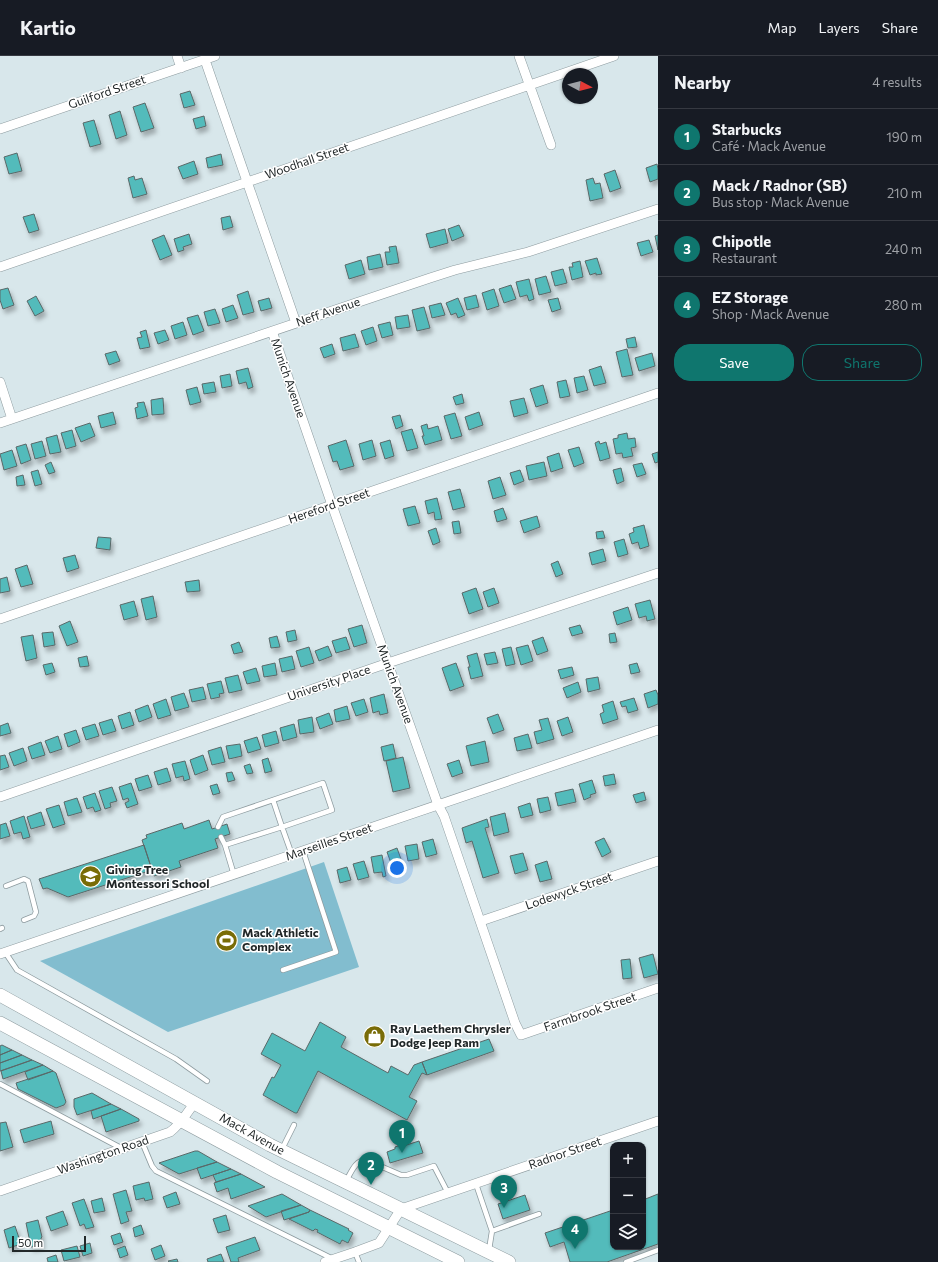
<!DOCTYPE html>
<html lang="en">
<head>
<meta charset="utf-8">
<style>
	body { margin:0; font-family:Commissioner,sans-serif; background:#20242c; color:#f1f3f6 }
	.controls { position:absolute; right:12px; bottom:12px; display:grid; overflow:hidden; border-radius:8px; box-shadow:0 1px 3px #0004 }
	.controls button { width:36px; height:36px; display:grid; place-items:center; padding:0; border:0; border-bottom:1px solid #363941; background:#171b24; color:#f1f3f6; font:20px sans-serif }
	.compass { position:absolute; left:562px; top:12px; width:36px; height:36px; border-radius:50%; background:#171b24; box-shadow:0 1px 3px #0004; rotate:97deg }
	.scale { position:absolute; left:12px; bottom:10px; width:74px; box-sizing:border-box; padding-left:4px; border:2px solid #222829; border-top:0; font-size:11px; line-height:14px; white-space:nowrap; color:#222829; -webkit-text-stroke:3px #fff; paint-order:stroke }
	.you { position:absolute; left:397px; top:812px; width:14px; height:14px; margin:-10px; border:3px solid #fff; border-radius:50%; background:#1a73e8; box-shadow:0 0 0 6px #1a73e833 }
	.badge { display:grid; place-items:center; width:26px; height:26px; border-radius:50%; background:#0f766e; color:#fff; font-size:13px; font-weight:700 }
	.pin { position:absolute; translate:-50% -33px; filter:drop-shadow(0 1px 2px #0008) }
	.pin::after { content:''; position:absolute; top:21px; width:14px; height:12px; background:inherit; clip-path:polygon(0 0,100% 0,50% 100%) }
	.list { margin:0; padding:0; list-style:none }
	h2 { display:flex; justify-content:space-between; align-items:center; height:52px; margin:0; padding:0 16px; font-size:17px }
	h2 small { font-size:13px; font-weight:400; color:#9ea1a6 }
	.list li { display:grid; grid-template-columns:26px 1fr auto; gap:12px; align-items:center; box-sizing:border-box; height:56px; padding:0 16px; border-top:1px solid #363941 }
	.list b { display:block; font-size:15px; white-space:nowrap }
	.list p { margin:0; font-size:13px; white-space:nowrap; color:#9ea1a6 }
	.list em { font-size:13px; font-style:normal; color:#9ea1a6 }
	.actions { display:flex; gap:8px; padding:12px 16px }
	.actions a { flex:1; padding:9px 0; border:1px solid #0f766e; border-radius:16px; text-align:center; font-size:14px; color:#0f766e }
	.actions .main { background:#0f766e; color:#fff }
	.icon { flex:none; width:22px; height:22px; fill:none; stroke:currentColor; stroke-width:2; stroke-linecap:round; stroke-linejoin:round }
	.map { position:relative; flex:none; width:658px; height:1206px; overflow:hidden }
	header { display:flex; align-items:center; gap:24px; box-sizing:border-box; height:56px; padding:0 20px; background:#171b24; border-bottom:1px solid #363941 }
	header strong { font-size:19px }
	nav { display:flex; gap:22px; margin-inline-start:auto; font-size:14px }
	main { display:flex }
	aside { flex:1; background:#171b24 }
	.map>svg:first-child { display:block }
	.green { fill:#82bdcf }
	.building { fill:#53bbbb; stroke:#5a6868; filter:url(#shadow) }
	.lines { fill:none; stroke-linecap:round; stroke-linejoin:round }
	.lane-casing { stroke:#8d9b9f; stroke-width:6 }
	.street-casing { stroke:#8d9b9f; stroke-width:10 }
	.secondary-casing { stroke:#8d9b9f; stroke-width:14 }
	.lane { stroke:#fff; stroke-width:4.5 }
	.street { stroke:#fff; stroke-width:9 }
	.secondary { stroke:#fff; stroke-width:13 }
	.labels { text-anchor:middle; stroke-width:3; stroke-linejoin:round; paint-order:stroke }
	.street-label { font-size:12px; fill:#222829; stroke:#fff }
	.poi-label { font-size:12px; font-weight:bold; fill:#222829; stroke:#fff; text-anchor:start }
</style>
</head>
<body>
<header>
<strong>Kartio</strong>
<nav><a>Map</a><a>Layers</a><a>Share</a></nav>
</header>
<main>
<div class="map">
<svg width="658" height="1206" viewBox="0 0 658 1206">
	<defs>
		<filter id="shadow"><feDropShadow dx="2.5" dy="4.5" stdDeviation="2" flood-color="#0004"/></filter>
	</defs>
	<rect width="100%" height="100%" fill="#d8e7eb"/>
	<path class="green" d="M324,806L359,911L168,976L40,905Z"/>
	<path class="building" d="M190,35L195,49L184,52L180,38Z
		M145,47L154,72L141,76L133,51Z
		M120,55L127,79L116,83L109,59Z
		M204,60L206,70L196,73L193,63Z
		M94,64L101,88L90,91L83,67Z
		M17,97L22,115L9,118L4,101Z
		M221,98L223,109L208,112L206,102Z
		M194,105L198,118L183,123L178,111Z
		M657,108L658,113V123L650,126L646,112Z
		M615,114L621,132L610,136L604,118Z
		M134,120L135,124L142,122L147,138L133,142L128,122Z
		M593,122L595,128L600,127L603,142L590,145L586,124Z
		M34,158L39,174L29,177L23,161Z
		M230,160L233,171L223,174L221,162Z
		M459,169L464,180L452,185L448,173Z
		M445,173L448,187L430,192L426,178Z
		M189,178L192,188L183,191L184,194L178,196L174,183Z
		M164,179L172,199L160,204L152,184Z
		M658,179V194L655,180Z
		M649,184L653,196L641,200L637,187Z
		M396,190L399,207L387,209L385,196H390L389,191Z
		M380,198L383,211L369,214L367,201Z
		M597,202L602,218L596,219V217L590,219L585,205Z
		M361,204L365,218L349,223L345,209Z
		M580,205L583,221L572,224L569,211H573L572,207Z
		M563,213L567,227L555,230L551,216Z
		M546,220L551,236L539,239L535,223Z
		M529,223L534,243L529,245L527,239L520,241L516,226Z
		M511,229L516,243L504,247L499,233Z
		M8,232L14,249L3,253L0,244V234Z
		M494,233L499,250L487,254L482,237Z
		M248,235L254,256L243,259L237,239Z
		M476,239L479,251L467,254L464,242Z
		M36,240L44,255L35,260L27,245Z
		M269,242L272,252L261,255L258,245Z
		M458,242L465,259L458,262L456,257L451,259L446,247Z
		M558,242L561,253L552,256L548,244Z
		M441,247L445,259L432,262L429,250Z
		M233,249L238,262L226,266L222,253Z
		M424,251L430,272L417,275L412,254Z
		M215,253L220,267L208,270L204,256Z
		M198,259L204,275L193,279L187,262Z
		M408,259L410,271L397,273L395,261Z
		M183,266L187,279L175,283L171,270Z
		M390,266L393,279L382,282L378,269Z
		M373,271L377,285L366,289L361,275Z
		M146,274L150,291L140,293L137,282L142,281L140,276Z
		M165,274L169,284L158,288L154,277Z
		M355,278L359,291L343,295L340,282Z
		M635,281L637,291L628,292L626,283Z
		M332,288L335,298L324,302L320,292Z
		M627,293L633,319L622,321L616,296Z
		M116,295L120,305L109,309L105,298Z
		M652,297L655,310L639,315L635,302Z
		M601,310L606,327L594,330L589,314Z
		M248,312L253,331L248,333L246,326L239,328L236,315Z
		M230,318L232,330L222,332L220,320Z
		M584,320L588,334L577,337L574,322Z
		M566,324L570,340L560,342L557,326Z
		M214,326L216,336L204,338L202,328Z
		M543,329L548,347L536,351L530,333Z
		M197,331L201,346L190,349L186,334Z
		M462,338L464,347L456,349L453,341Z
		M163,342L164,358L152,359L151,344Z
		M524,342L528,357L514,361L510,345Z
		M144,346L148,360L137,363L135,352L138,351L137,347Z
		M113,356L116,368L101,372L98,360Z
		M479,356L483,369L469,374L465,361Z
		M455,357L462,380L451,383L444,360Z
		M400,359L403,370L396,373L392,361Z
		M90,367L95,380L81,386L75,372Z
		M427,368L428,373L438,370L442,384L425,389L422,380H424L421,370Z
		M412,373L418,392L407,395L401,376Z
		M72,374L76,390L66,393L61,377Z
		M627,377L628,383L635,382L636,391L631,392L633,400L623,402L622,397L616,398L613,383L618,382V379Z
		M57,379L61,396L50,398L46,382Z
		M346,384L354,410L340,414L337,405L333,406L328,390Z
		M372,384L376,400L363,404L359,388Z
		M390,384L394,400L385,403L380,387Z
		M42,385L46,400L35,403L31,388Z
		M599,385L600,388L606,386L610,402L600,405L595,387Z
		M26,388L31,404L21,408L16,391Z
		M579,391L584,407L574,411L568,394Z
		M12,394L17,410L4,414L0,398Z
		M658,396V406L655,407L652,398Z
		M559,397L563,412L551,416L547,401Z
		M51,406L55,416L49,418L45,409Z
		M544,406L547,420L529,424L526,410Z
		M642,407L646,418L637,421L633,409Z
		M621,412L624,425L617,428L613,414Z
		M38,414L42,428L35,430L31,416Z
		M520,414L524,425L514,429L510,417Z
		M23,419L25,429L17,430L16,421Z
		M500,421L506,439L493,443L488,425Z
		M460,433L465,451L453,454L448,436Z
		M437,442L442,463L435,464L434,456L428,458L425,445Z
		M415,450L420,467L408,470L403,453Z
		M503,452L507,463L497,466L494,455Z
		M537,460L540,471L524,477L520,465Z
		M459,465L461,477L454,478L452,466Z
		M644,469L649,490L640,493L638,486L632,488L629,478L634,476L633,472Z
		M436,472L440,486L433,489L428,475Z
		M603,475L605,482L597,483L596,476Z
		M98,481L111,482L110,494L96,492Z
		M624,483L628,498L618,501L614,486Z
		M603,493L606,505L592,509L589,497Z
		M75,499L79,512L67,516L63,502Z
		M558,505L563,518L556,521L551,508Z
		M27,509L33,528L21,531L15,513Z
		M7,521L10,535L0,537V523Z
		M199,524L200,535L187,536L185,526Z
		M476,532L483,553L469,558L462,537Z
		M494,532L499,547L488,551L483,536Z
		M153,540L157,561L146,564L141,543Z
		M650,544L655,563L647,565L646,560L639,562L635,548Z
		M134,545L138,560L124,564L120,549Z
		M628,551L632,564L617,569L613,556Z
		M70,565L78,586L67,590L59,570Z
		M362,569L367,587L354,591L348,573Z
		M580,569L583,577L572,580L569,572Z
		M295,574L297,584L288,586L286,576Z
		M53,576L55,589L44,591L42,577Z
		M615,577L617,586L610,587L609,578Z
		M33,579L37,602L26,605L21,581Z
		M277,580L280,591L271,592L269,582Z
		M346,581L350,593L336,597L332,585Z
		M543,581L548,595L537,599L532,585Z
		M239,586L243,596L234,598L231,589Z
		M528,589L533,605L521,609L516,592Z
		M328,590L332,600L319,605L315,595Z
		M309,591L314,607L301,611L296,595Z
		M511,591L515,608L506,610L502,593Z
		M495,596L498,607L487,609L484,598Z
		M477,597L483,620L471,623L468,611H470L467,600Z
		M87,600L89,610L80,611L78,602Z
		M292,600L295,613L282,616L279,603Z
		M52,607L55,616L46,619L43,609Z
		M275,607L277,619L264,621L262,610Z
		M456,607L464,630L450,635L442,612Z
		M637,607L640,616L631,618L629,609Z
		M572,611L574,619L561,623L558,614Z
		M256,612L260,625L247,628L243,616Z
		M238,619L242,634L229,637L225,622Z
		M598,621L600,633L588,636L586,623Z
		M221,625L224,637L219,638L220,641L211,643L207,628Z
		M578,626L581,636L567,642L563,632Z
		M203,631L206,643L192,646L189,634Z
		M656,634L658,639V648L648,652L644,638Z
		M184,637L189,651L175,655L171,641Z
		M384,638L388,657L380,659L379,655L373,657L370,642Z
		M634,642L638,654L628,657L626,650L622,651L620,646Z
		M166,643L171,659L158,663L153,648Z
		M364,643L368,656L356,660L351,647Z
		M613,645L618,663L603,668L600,658L604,656L602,649Z
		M148,649L152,661L139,666L135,654Z
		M347,650L350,663L336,666L334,654Z
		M130,656L134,669L122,673L118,660Z
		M329,657L333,668L320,673L316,662Z
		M498,658L504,674L493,678L487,662Z
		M312,661L314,676L300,678L298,664Z
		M568,661L573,676L562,680L557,665Z
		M548,662L554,683L537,688L534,676L542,674L539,664Z
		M112,663L116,675L103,679L99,667Z
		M8,667L11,677L0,680V670Z
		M95,668L99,680L86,684L82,672Z
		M294,668L297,681L283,685L280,672Z
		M76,674L80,686L68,691L64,678Z
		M276,675L279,687L265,691L262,679Z
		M528,678L532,692L517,695L514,682Z
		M58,680L62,693L50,697L45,685Z
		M257,681L261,693L248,697L244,685Z
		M485,685L489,706L471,710L466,690Z
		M41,686L45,699L32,703L28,691Z
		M240,688L242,700L229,703L226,690Z
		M393,688L396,702L384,705L381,691Z
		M221,691L225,706L212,709L208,695Z
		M23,692L27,705L14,710L9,697Z
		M5,699L9,711L0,714V700Z
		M203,699L208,714L195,719L190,704Z
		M403,701L410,732L393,736L386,705Z
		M268,702L272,715L265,717L262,704Z
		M459,704L463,717L452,721L447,708Z
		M185,705L190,723L184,725L183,720L176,722L172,708Z
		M250,708L253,717L247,718L244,710Z
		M167,712L171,725L158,729L154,716Z
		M232,716L235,724L228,726L226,717Z
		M614,718L616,728L605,730L603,720Z
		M148,719L152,731L139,735L135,723Z
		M592,724L596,737L590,739L591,741L584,744L579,728Z
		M131,727L138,748L127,752L125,747L129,745L128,742L123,744L119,731Z
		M217,728L220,737L213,739L210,730Z
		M112,731L117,745L110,747L111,751L105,753L99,735Z
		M573,733L576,746L558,750L555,737Z
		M644,736L646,744L636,747L633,739Z
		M95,737L101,754L95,756L93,751L87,753L83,741Z
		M548,741L551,754L540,757L537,743Z
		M77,742L82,756L68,760L64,746Z
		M530,747L533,759L521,762L518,751Z
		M59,749L65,768L53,772L46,753Z
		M41,756L45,769L31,773L27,761Z
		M505,757L509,776L494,780L490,761Z
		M24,760L30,781L23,783L21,776L14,778L10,765Z
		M487,763L489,771L485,772L499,817L483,822L472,785L466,787L462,772Z
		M209,764L212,773L227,768L230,778L215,783L218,792L179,805L181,811L154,820L142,784L147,782L146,779L182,767L184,773Z
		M6,767L10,780L0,783V769Z
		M604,782L611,796L602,801L595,786Z
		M433,783L437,798L426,801L422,786Z
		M417,788L419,803L408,805L405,790Z
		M144,789L152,814L68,841L47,832L43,833L39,823Z
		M397,792L402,806L392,810L387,796Z
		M523,797L528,814L515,818L510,800Z
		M382,799L386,820L383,821L382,816L374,817L371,801Z
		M364,805L369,821L358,824L353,808Z
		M547,805L552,823L540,826L535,809Z
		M347,811L351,824L340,827L337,814Z
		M653,898L658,918L644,922L639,902Z
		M630,903L632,922L623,923L621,904Z
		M320,966L346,981L341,991L388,1017L391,1010L408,1019L414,1009L422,1006L427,1019L422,1017L409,1041L417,1045L407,1064L318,1015L297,1057H295L263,1039L272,1021L274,1022L281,1009L261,998L272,977L305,995Z
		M489,983L494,995L427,1019L422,1006Z
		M2,989L12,994L0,999V990Z
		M12,994L22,999L0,1007V999Z
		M22,999L32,1004L0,1015V1007Z
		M32,1004L43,1009L3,1023L1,1015Z
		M43,1009L53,1015L28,1024L25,1016Z
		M53,1015L56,1017L66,1046L64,1049L56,1052L18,1033L16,1027Z
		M92,1037L111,1048L77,1059L74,1051V1043Z
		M111,1048L121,1053L93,1063L91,1055Z
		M121,1053L139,1063V1065L106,1076L101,1060Z
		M51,1065L54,1078L24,1087L20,1074Z
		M6,1066L13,1091L0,1095V1067Z
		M419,1085L423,1097L390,1107L387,1096L395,1093V1091L400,1089V1091Z
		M195,1095H198L217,1106L179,1118L159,1107Z
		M217,1106L231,1113L201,1123L197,1112Z
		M231,1113L241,1118L216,1126L213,1119Z
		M241,1118L265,1131L231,1143L228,1132L217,1136L214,1127Z
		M149,1126L153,1143L145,1145L144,1142L136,1144L133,1130Z
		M126,1134L132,1155L126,1156L129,1165L121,1168L113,1138Z
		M176,1136L180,1148L167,1152L163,1141Z
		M282,1138L301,1149L266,1161L248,1150Z
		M658,1138V1188L607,1206H570L564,1186L550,1191L545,1177L613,1154V1191H643V1144Z
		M525,1139L530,1154L503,1163L498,1148Z
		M102,1142L105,1155L94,1157L91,1145Z
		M84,1143L94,1171L86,1173L84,1168L80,1170L72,1147Z
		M301,1149L310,1154L309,1156L284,1164L281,1155Z
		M310,1154L349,1173L348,1174L353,1177L348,1187L342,1184L340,1188L317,1176L318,1174L315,1173L313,1175L289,1163L309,1156Z
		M63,1155L68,1169L51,1175L46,1161Z
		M226,1159L230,1174L218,1177L213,1163Z
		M38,1164L42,1181L41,1182L42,1189L31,1191L26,1167Z
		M141,1169L144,1178L135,1181L133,1172Z
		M15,1170L21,1188L9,1192L4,1174Z
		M120,1177L123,1186L114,1189L111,1180Z
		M255,1181L260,1194L238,1202L239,1206H231L226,1191Z
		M90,1187L92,1197L83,1200L80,1190Z
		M161,1189L165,1200L155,1204L151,1193Z
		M77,1190L80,1201L64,1205L61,1194Z
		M125,1190L128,1199L120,1202L117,1193Z
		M221,1198L224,1206H208L207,1203Z
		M56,1199L58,1206H48L47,1202Z
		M177,1203L178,1206H169L168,1205Z"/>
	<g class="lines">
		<defs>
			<path id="lane" d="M218,771L223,761L323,727L332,754L282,771L292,799
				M221,781L225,789
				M234,819L225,789L282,771L273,744
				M6,830L24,823L28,825L36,856L34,860L24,864
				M0,873L2,872
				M5,896L17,914L176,1003L207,1025
				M283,914L336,896L303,795
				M0,1028L121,1092
				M142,1086L152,1110L156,1115L333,1203
				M282,1093L294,1069
				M346,1125C351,1117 355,1104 366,1104L401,1119H407L434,1110L448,1137
				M476,1128L492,1175
				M489,1194L492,1175L539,1158
				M355,1196L359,1206
				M626,1206L658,1194"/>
			<path id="street" d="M177,0L181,12
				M519,0L551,89
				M205,4L296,267
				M0,73L215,0
				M0,211L614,0
				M272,275L332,449L438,749L444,760L515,967L521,979L658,932
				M0,326L12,363
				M0,367L430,222L455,214L528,196L658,153
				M0,563L658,337
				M0,741L388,607L658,517
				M481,865L658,805
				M0,898L658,674
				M0,1135L170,1076C181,1068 187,1057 195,1046
				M325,1206L355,1196L379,1187L401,1153L658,1065"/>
			<path id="secondary" d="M0,939L270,1089L509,1206
				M0,967L277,1116L458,1206"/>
		</defs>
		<use href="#lane" class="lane-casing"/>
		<use href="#street" class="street-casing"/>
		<use href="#secondary" class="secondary-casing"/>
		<use href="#lane" class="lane"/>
		<use href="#street" class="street"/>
		<use href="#secondary" class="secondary"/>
	</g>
	<defs>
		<symbol id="school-disc" viewBox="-11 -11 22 22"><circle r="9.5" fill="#796c07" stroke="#fff"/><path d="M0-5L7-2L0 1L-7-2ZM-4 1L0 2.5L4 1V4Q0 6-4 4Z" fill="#fff"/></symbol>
		<symbol id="stadium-disc" viewBox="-11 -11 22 22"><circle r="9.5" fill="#796c07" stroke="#fff"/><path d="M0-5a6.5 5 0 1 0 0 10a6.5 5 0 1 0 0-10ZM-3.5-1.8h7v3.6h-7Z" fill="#fff"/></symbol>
		<symbol id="shop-disc" viewBox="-11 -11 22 22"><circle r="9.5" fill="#796c07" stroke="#fff"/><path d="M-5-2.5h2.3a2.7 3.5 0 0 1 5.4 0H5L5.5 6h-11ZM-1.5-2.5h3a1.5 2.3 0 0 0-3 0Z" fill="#fff"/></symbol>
	</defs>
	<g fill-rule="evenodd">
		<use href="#school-disc" x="78" y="808" width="25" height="25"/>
		<use href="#stadium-disc" x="214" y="872" width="25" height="25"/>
		<use href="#shop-disc" x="362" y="968" width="25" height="25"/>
	</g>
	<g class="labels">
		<g class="street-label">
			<text transform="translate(107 36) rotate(-19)" y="4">Guilford Street</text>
			<text transform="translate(307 105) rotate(-19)" y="4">Woodhall Street</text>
			<text transform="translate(328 256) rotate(-19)" y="4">Neff Avenue</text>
			<text transform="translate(288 322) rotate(71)" y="4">Munich Avenue</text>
			<text transform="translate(329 450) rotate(-19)" y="4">Hereford Street</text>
			<text transform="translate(329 627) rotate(-19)" y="4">University Place</text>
			<text transform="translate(395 628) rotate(70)" y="4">Munich Avenue</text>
			<text transform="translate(329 786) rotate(-19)" y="4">Marseilles Street</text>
			<text transform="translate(569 835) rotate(-19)" y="4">Lodewyck Street</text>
			<text transform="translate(590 956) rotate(-19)" y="4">Farmbrook Street</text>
			<text transform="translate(252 1078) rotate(29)" y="4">Mack Avenue</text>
			<text transform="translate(565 1097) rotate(-19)" y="4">Radnor Street</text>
			<text transform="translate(103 1099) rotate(-19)" y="4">Washington Road</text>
		</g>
		<g class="poi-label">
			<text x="106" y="818">Giving Tree<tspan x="106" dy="14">Montessori School</tspan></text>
			<text x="242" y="881">Mack Athletic<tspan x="242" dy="14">Complex</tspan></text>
			<text x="390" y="977">Ray Laethem Chrysler<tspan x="390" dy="14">Dodge Jeep Ram</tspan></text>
		</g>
	</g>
</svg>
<div class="controls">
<button>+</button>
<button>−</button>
<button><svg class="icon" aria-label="layers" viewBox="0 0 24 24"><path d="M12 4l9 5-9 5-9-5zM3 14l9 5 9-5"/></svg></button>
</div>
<svg class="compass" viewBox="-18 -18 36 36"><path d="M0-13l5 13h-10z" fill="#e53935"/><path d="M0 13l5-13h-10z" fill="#9ea1a6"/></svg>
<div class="scale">50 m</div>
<div class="you"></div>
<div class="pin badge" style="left:402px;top:1097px">1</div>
<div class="pin badge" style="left:371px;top:1129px">2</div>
<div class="pin badge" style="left:504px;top:1152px">3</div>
<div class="pin badge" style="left:575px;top:1193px">4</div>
</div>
<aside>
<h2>Nearby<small>4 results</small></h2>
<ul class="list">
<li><span class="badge">1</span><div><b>Starbucks</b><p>Café · Mack Avenue</p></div><em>190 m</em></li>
<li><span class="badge">2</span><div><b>Mack / Radnor (SB)</b><p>Bus stop · Mack Avenue</p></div><em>210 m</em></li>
<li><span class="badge">3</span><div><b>Chipotle</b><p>Restaurant</p></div><em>240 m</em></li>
<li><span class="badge">4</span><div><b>EZ Storage</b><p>Shop · Mack Avenue</p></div><em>280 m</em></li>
</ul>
<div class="actions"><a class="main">Save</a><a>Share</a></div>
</aside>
</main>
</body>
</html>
